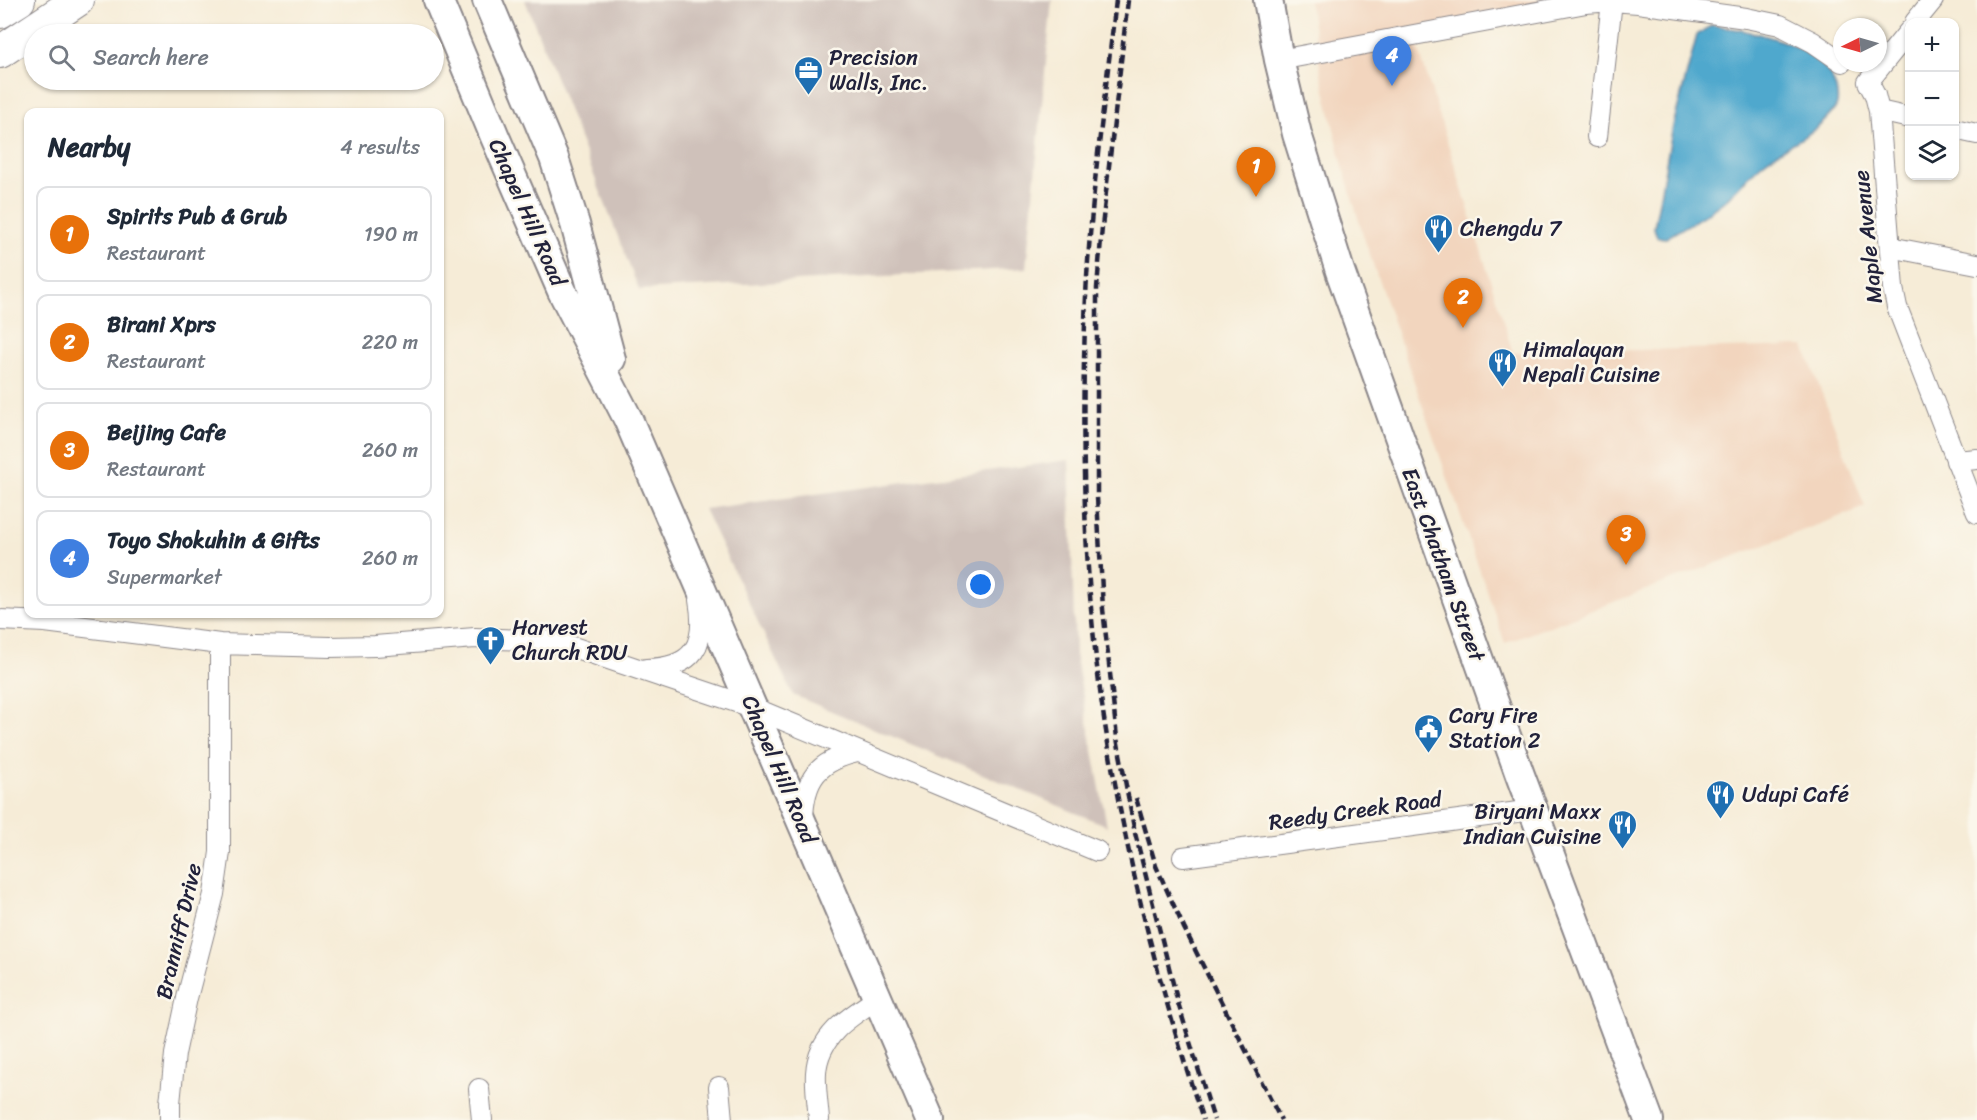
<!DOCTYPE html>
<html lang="en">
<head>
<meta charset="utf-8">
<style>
	body { margin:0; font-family:Sriracha,sans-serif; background:#f2f2f3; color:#1f2937 }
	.controls { position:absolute; right:18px; top:18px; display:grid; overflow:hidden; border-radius:12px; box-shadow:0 2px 4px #0004 }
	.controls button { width:54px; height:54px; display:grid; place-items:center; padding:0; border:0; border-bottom:2px solid #e0e1e3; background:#fff; color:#1f2937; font:30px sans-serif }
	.compass { position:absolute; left:1833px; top:18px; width:54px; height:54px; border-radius:50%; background:#fff; box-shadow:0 2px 4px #0004; rotate:265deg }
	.you { position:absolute; left:981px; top:585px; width:21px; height:21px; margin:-15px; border:4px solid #fff; border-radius:50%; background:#1a73e8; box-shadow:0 0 0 9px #1a73e833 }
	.badge { display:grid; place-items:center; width:39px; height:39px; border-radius:50%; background:#1f6fb2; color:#fff; font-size:20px; font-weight:700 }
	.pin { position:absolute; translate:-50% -50px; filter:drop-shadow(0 2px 3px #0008) }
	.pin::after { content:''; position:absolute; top:32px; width:21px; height:18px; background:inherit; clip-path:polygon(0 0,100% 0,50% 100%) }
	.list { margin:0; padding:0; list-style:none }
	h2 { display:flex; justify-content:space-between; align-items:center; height:78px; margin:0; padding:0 24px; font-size:26px }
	h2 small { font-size:20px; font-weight:400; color:#747a83 }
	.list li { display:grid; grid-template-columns:39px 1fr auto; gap:18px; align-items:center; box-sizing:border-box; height:96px; margin:0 12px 12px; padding:0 12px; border:2px solid #e0e1e3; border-radius:12px }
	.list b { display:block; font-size:22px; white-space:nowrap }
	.list p { margin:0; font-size:20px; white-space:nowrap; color:#747a83 }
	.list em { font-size:20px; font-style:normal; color:#747a83 }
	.icon { flex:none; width:33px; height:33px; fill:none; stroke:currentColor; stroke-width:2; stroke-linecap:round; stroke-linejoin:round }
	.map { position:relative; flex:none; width:1977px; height:1120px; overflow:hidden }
	.search { position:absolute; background:#fff; box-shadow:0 2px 4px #0004; left:24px; top:24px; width:420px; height:66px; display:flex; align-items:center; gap:15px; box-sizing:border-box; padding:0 21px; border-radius:33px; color:#747a83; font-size:22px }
	.panel { position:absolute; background:#fff; box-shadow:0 2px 4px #0004; left:24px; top:108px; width:420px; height:510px; border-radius:12px }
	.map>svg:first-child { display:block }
	.built { fill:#f2d5be }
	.industrial { fill:#cfc1ba }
	.water { fill:#50a8cd; stroke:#396584; stroke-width:1.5 }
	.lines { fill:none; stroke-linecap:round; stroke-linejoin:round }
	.street-casing { stroke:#8c8789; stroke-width:22 }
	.secondary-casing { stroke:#8c8789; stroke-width:32 }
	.primary-casing { stroke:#8c8789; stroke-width:34 }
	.street { stroke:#fff; stroke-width:20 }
	.secondary { stroke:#fff; stroke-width:28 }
	.primary { stroke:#fff; stroke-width:32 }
	.rail { stroke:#22223b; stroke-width:4.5; stroke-dasharray:9 4.5; stroke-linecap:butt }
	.labels { text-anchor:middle; stroke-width:5; stroke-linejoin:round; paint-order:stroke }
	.poi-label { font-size:22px; fill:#22223b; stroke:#fbf7ec; text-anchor:start }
	.street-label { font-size:22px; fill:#22223b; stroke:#fbf7ec }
</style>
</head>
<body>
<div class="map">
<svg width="1977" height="1120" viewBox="0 0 1977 1120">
	<rect width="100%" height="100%" fill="#fbf7ec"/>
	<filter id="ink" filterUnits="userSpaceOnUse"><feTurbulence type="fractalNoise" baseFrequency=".0167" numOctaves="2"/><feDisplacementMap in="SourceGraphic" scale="12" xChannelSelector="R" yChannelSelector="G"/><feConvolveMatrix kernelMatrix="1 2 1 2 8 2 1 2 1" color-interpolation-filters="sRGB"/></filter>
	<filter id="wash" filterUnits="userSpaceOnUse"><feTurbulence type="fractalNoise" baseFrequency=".008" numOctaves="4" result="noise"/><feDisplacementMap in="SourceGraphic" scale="24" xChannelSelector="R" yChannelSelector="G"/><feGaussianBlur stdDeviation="1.35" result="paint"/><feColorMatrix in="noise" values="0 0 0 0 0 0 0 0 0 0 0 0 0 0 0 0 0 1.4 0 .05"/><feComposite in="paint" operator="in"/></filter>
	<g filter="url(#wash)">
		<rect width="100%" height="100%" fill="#f6ecd7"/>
		<path class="built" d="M1309,0H1552L1417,44L1513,353L1804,346L1865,507L1505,643L1365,241L1343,167L1321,73Z"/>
		<path class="industrial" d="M525,0H1052L1026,268L639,290Z
			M1069,460L1075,654L1107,826L793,695L704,509Z"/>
		<path class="water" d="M1712,25C1752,31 1824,43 1836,89C1837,95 1839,101 1836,107C1820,133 1787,144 1764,162C1750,173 1738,189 1724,201C1707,215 1686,226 1666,238L1657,237L1654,228L1673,126L1697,35Z"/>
	</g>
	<g filter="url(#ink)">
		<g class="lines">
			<defs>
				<path id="street" d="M1915,22L1933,0
					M1910,30L1868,82L1875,95L1879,111L1893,288L1897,307L1977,513
					M1279,60L1586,3L1612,1L1638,3L1746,18L1780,25L1813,42L1842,62
					M1879,111L1910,118
					M1954,129L1977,134
					M1597,137L1612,1
					M1890,247L1977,264
					M1956,461L1977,459
					M0,620L45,622L220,644L330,647L375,646L475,638L546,641L570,646L754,708L1097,851
					M646,669C694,668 707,645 699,600
					M803,819C804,779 818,761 857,752
					M1183,857L1533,810
					M719,1087L722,1120
					M479,1089L482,1120
					M170,1120V1103L175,1054L187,998L214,894L220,852V644
					M819,1120C818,1105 815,1088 816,1073C818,1036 849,1017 877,999"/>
				<path id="secondary" d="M438,0L495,137L562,291L628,419L930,1120
					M487,0L554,158L575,224L611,359
					M1268,0L1279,60L1297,134L1340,271L1520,775L1649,1120"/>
				<path id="primary" d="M0,12L19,0
					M0,52L78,0"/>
			</defs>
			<use href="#street" class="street-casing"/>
			<use href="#secondary" class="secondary-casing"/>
			<use href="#primary" class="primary-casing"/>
			<use href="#street" class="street"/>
			<use href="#secondary" class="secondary"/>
			<use href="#primary" class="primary"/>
			<path class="rail" d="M1116,0C1104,107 1088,215 1085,323C1081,450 1084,579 1102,705C1123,847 1158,984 1203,1120
				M1128,0L1102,227L1097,288V497L1103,609L1117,738L1135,833L1178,1003L1214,1120
				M1136,798L1156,866L1184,928L1281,1120"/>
		</g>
	</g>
	<defs>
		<symbol id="office-pin" viewBox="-11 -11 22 30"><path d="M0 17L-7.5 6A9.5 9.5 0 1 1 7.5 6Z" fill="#1f6fb2" stroke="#fbf7ec"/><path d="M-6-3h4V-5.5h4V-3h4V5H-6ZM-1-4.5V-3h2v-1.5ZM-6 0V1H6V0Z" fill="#fff"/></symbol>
		<symbol id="restaurant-pin" viewBox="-11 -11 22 30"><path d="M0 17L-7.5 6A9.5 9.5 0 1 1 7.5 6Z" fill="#1f6fb2" stroke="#fbf7ec"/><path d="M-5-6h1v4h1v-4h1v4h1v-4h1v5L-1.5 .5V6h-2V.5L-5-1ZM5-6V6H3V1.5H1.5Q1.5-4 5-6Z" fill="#fff"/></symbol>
		<symbol id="church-pin" viewBox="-11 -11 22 30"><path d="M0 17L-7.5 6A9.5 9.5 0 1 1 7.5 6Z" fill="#1f6fb2" stroke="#fbf7ec"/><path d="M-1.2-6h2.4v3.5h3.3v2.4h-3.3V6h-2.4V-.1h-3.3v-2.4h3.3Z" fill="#fff"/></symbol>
		<symbol id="civic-pin" viewBox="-11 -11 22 30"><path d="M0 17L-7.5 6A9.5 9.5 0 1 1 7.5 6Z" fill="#1f6fb2" stroke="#fbf7ec"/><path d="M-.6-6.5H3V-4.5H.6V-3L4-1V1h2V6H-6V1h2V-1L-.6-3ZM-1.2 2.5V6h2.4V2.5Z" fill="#fff"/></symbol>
	</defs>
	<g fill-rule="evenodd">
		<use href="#office-pin" x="792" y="54" width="33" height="45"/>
		<use href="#restaurant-pin" x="1422" y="212" width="33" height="45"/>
		<use href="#restaurant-pin" x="1486" y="346" width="33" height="45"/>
		<use href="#church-pin" x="474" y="624" width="33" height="45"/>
		<use href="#civic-pin" x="1412" y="712" width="33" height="45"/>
		<use href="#restaurant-pin" x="1704" y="778" width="33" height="45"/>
		<use href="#restaurant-pin" x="1606" y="808" width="33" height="45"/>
	</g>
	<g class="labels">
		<g class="poi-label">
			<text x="829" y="65">Precision<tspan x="829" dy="25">Walls, Inc.</tspan></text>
			<text x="1460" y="236">Chengdu 7</text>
			<text x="1523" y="357">Himalayan<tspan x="1523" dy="25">Nepali Cuisine</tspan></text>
			<text x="512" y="635">Harvest<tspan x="512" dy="25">Church RDU</tspan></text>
			<text x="1449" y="723">Cary Fire<tspan x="1449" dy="25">Station 2</tspan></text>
			<text x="1742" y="802">Udupi Café</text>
			<text x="1601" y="819" text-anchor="end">Biryani Maxx<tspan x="1601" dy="25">Indian Cuisine</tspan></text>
		</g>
		<g class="street-label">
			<text transform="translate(528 212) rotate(66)" y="8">Chapel Hill Road</text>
			<text transform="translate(1867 237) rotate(-96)" y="8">Maple Avenue</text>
			<text transform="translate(1444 564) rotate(70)" y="8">East Chatham Street</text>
			<text transform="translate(780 769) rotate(67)" y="8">Chapel Hill Road</text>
			<text transform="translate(1355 810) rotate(-8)" y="8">Reedy Creek Road</text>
			<text transform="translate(178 931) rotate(-77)" y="8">Branniff Drive</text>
		</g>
	</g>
</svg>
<div class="controls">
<button>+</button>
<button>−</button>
<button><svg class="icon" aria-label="layers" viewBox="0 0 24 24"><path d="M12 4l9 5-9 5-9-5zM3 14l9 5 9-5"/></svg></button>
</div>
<svg class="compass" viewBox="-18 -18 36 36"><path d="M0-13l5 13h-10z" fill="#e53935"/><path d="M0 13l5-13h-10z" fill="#747a83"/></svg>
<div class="you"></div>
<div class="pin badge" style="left:1256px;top:197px;background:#e8710a">1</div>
<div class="pin badge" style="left:1463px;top:328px;background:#e8710a">2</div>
<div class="pin badge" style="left:1626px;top:565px;background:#e8710a">3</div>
<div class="pin badge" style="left:1392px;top:86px;background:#3f7fe0">4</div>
<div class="search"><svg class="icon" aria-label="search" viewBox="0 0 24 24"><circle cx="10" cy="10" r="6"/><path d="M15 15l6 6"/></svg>Search here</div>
<section class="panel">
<h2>Nearby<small>4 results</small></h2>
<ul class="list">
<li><span class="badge" style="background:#e8710a">1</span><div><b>Spirits Pub &amp; Grub</b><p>Restaurant</p></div><em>190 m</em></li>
<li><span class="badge" style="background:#e8710a">2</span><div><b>Birani Xprs</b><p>Restaurant</p></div><em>220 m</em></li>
<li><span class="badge" style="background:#e8710a">3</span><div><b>Beijing Cafe</b><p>Restaurant</p></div><em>260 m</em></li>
<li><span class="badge" style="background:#3f7fe0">4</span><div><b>Toyo Shokuhin &amp; Gifts</b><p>Supermarket</p></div><em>260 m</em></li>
</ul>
</section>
</div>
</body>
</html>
